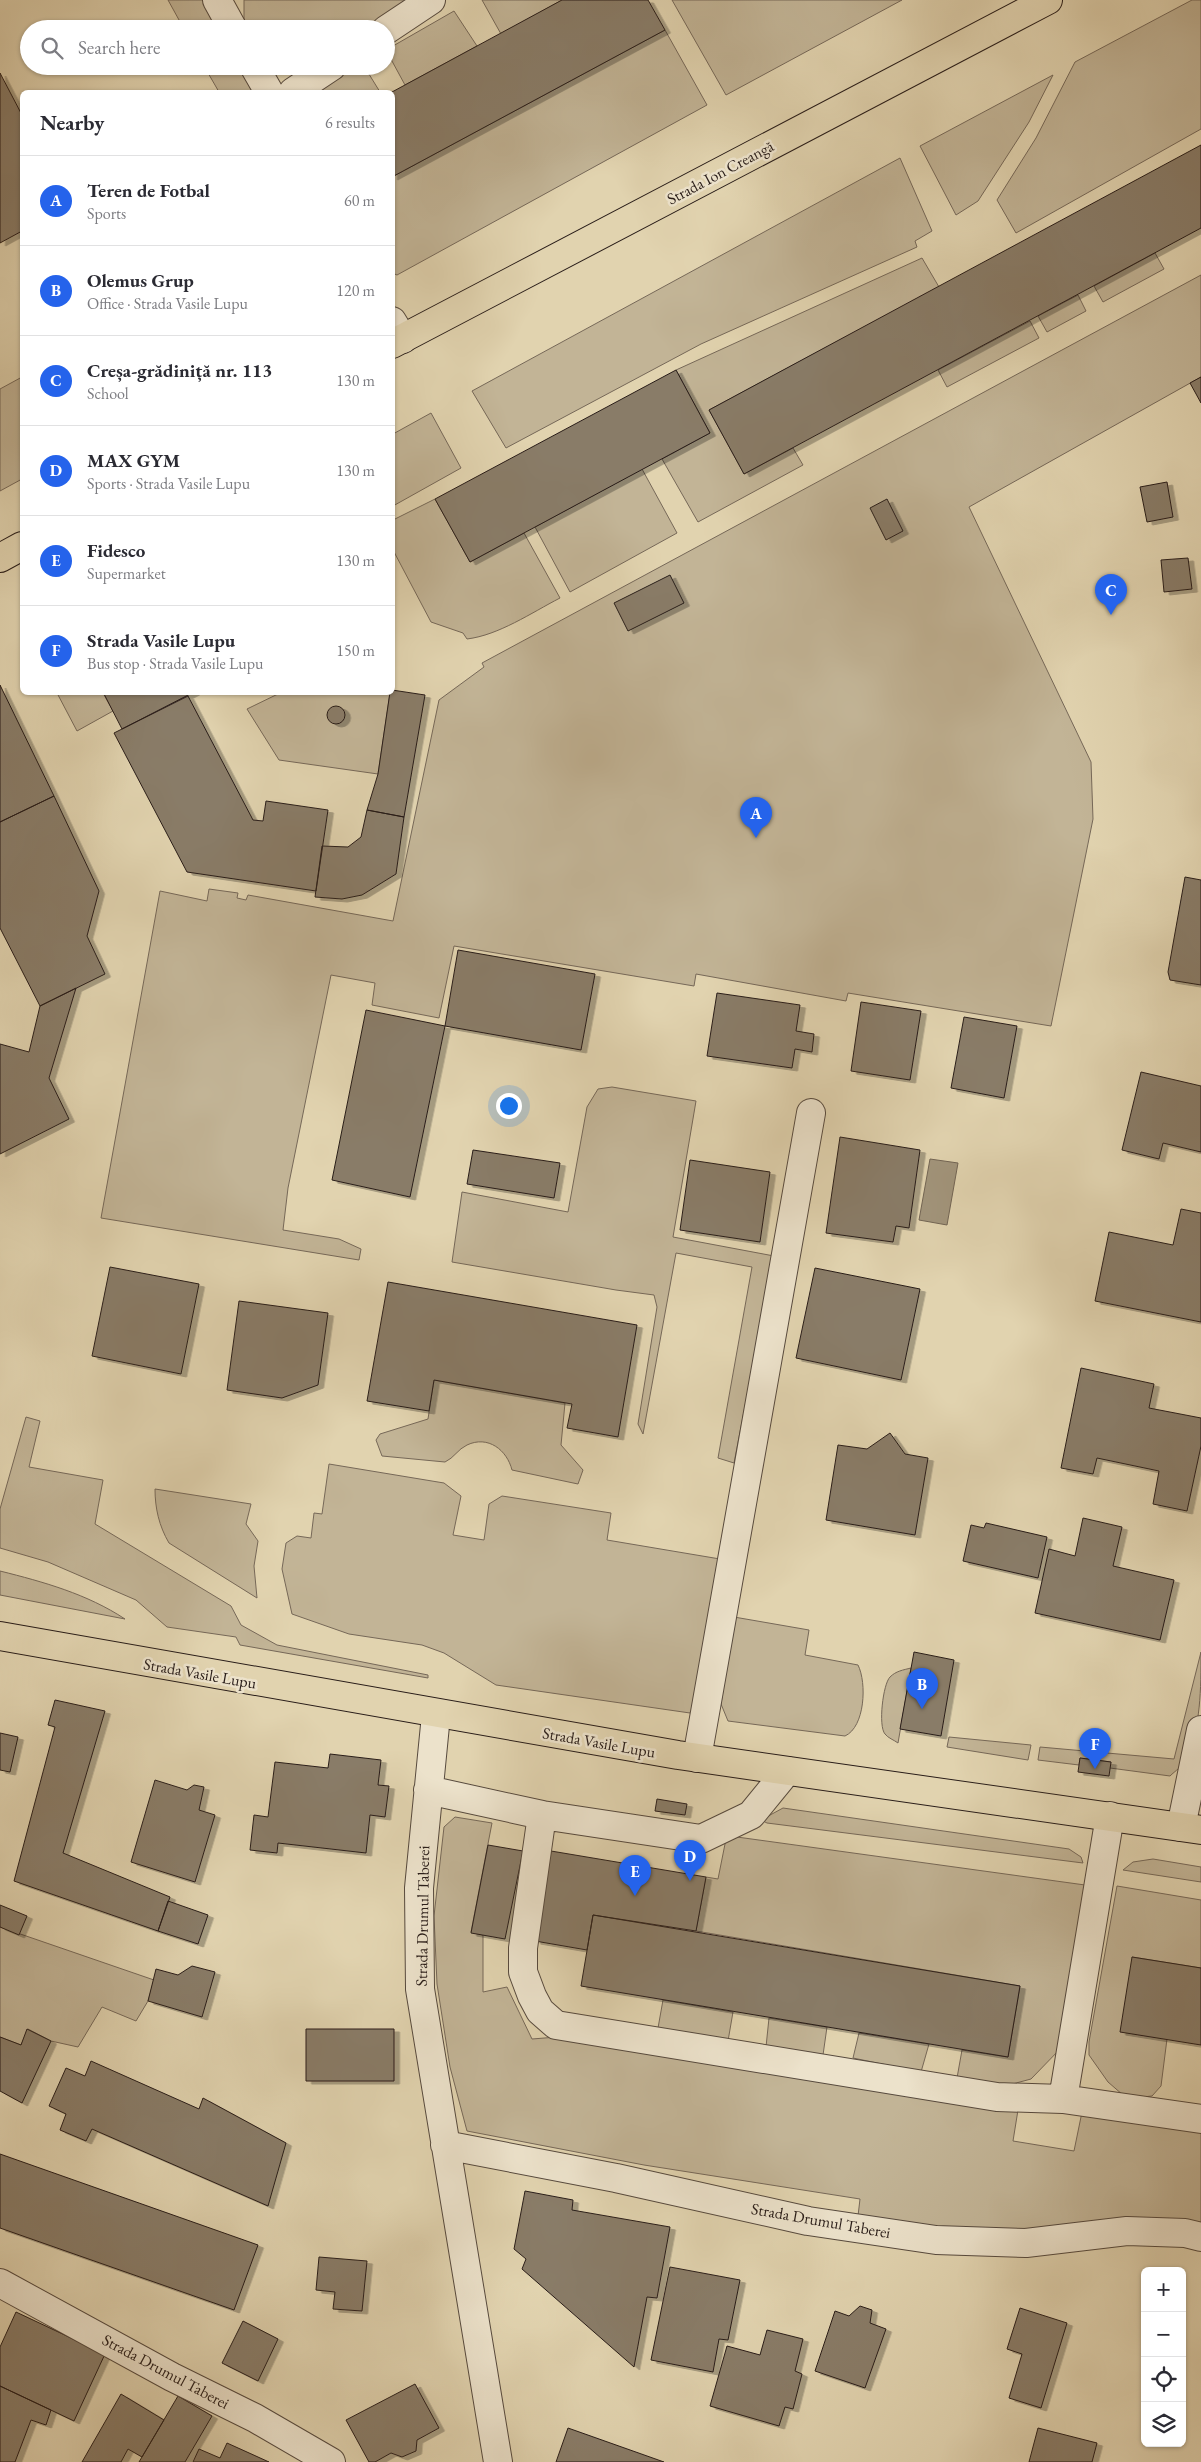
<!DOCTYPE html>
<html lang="en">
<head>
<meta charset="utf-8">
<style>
	body { margin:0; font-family:"EB Garamond",serif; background:#f2f2f3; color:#2b2b33 }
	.controls { position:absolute; right:15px; bottom:15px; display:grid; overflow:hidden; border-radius:8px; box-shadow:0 1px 4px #0004 }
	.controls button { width:45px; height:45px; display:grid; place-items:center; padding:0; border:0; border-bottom:1px solid #e1e1e2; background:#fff; color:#2b2b33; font:25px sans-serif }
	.you { position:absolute; left:508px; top:1105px; width:18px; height:18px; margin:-12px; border:4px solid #fff; border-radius:50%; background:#1a73e8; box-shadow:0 0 0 8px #1a73e833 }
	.badge { display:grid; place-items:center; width:32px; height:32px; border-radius:50%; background:#2563eb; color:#fff; font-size:16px; font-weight:700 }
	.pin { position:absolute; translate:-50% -41px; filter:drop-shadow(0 1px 2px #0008) }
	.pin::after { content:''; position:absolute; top:26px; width:18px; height:15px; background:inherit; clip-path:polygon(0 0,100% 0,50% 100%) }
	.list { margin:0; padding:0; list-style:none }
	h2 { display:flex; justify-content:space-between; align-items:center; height:65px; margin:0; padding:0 20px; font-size:21px }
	h2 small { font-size:16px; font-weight:400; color:#7c7c81 }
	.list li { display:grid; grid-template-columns:32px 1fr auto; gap:15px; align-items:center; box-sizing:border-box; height:90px; padding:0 20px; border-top:1px solid #e1e1e2 }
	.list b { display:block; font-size:19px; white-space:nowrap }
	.list p { margin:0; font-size:16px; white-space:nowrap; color:#7c7c81 }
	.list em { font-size:16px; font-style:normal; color:#7c7c81 }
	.icon { flex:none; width:28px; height:28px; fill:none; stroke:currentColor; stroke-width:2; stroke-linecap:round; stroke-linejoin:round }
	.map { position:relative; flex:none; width:1201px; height:2462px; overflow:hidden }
	.search { position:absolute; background:#fff; box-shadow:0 1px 4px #0004; left:20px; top:20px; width:375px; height:55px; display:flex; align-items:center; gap:12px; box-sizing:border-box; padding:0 18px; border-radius:28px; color:#7c7c81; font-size:19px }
	.panel { position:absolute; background:#fff; box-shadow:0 1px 4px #0004; left:20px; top:90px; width:375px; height:605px; border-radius:8px }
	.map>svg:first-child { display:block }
	.green { fill:#c2b496; stroke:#766858 }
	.water { fill:#a2957c; stroke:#726554 }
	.building { fill:#897c67; stroke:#291d19; filter:url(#shadow) }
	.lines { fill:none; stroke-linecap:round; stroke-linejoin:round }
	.minor-casing { stroke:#574a3e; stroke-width:30 }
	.major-casing { stroke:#291d19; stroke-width:30 }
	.minor { stroke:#ece2cb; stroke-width:28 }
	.major { stroke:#e1d3af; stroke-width:28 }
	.labels { text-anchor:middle; stroke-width:5; stroke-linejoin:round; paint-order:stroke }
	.street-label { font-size:16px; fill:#291d19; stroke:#ece2cb }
</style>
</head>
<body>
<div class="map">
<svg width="1201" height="2462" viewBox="0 0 1201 2462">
	<defs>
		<filter id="shadow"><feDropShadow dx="5.5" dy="3" stdDeviation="0" flood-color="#0004"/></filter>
	</defs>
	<rect width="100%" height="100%" fill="#e1d3af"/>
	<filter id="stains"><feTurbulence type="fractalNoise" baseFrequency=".004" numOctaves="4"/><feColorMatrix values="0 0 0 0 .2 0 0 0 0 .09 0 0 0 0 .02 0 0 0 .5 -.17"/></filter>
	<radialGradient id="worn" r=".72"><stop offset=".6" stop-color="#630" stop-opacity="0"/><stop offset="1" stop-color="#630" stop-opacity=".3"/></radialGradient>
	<path class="green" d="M168,0H205L221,29H184Z
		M244,0H413L369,29H249L244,19Z
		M482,0H562L501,34Z
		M672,0H902L726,95Z
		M1192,0H1201V129L1016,233L997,200L1036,138L1075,62Z
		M454,11L477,46L405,85L386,50Z
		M665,30L707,105L397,275L392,273V177Z
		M204,66H241L255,92H219Z
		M354,66H364L380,92H315Z
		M1053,75L1029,122L978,201L956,215L920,146Z
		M900,158L932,231L915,241L917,247L701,344L506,448L472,391Z
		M1155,253L1164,269L1103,302L1094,286Z
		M922,258L939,287L709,410L744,474L793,448L803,465L698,522L662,459L710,433L676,370Z
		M1201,275V377L969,507L1091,762L1093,819L1051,1026L848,993L846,1001L696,974L694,986L454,946L439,1018L372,1005L375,983L331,975L288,1188L283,1230L339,1239L361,1249L359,1260L101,1218L160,891L207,901L209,889L238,893L237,898L246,900L248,895L393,921L439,700L484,667L482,663Z
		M1078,295L1086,311L1047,332L1038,316Z
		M1030,321L1039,338L947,387L938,370Z
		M22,377V479L0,491V389Z
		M431,413L461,468L393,506V434Z
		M642,469L677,533L570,592L535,527Z
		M435,499L470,562L524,533L560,598C531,613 499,635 467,639L463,633L431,622L393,550V520Z
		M57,693H103L113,711L77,731Z
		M280,693H390L378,774L279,760L247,709Z
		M612,1087L696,1101L673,1237L774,1256L734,1463L718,1458L752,1267L676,1253L643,1434L638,1424L657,1307L654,1295L616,1290L452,1262L462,1192L568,1212L587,1107L598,1089Z
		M434,1380L565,1403L561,1445L583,1470L578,1484L512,1470C507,1450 488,1435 467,1445C458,1449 454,1458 445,1462L382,1456L376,1440L380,1434L428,1419Z
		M26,1417L40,1421L29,1467L103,1480L95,1524L231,1606L241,1625L277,1645L428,1675V1678L240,1645L236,1637L167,1627L136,1600L48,1562L0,1548V1509Z
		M329,1464L444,1483L461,1496L453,1535L484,1540L489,1504L502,1496L611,1513L607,1540L720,1559L696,1702L690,1713L496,1685L444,1653L422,1645L349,1634L292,1614L282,1569L286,1543L297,1536L311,1538L314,1513L322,1514Z
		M155,1489L251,1504L246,1524L258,1541L254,1566L257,1598L169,1543C159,1526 155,1508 155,1489Z
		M0,1571C44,1582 87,1594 125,1619L0,1595Z
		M734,1617L809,1630L805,1655L858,1665C867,1683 865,1727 845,1736L728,1721L721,1704Z
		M1201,1652C1201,1689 1201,1726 1186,1760C1183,1766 1175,1771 1170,1776L1110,1768L1111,1762L1080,1758L1079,1765L1038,1760L1040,1747L1174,1759Z
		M911,1668L898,1743C894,1740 888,1738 885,1734C878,1726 883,1684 890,1677C896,1671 903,1670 911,1668Z
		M949,1737L1031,1745L1028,1760L947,1747Z
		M783,1808L1069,1849L1081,1857L1083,1863L767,1823L761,1820Z
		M455,1817L492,1823L471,1932L483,1935V1992L507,1987L532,2039L557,2037L1018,2110L1013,2141L1074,2151L1082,2112L1201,2130V2228L1012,2239L858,2216L860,2199L644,2165L467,2131L450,2067L437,1984L434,1916L444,1827Z
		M737,1837L1085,1885L1062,2047L1031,2079L1005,2086L957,2078L962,2050L1008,2057L1020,1986L696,1931L706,1877L718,1879L726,1839Z
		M1153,1859L1201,1867V1882L1123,1870L1133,1862Z
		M1117,1886L1201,1900V1968L1132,1957L1167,2039L1161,2086L1152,2096L1133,2098L1123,2095L1108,2082L1089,2055V2042Z
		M0,1927L154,1980L148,2001L136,2021L102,2007L78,2047L51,2041L28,2029L21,2045L0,2037Z
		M663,2000L733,2012L728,2041L658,2028Z
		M769,2018L827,2027L823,2055L766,2047Z
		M859,2033L929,2044L921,2072L853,2058Z"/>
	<path class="water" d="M930,1159L958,1163L947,1225L919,1220Z"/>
	<path class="building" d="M562,0H648L665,30L392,177V92Z
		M0,73L22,115V231L0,243Z
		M1201,145V228L744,474L709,410Z
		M676,370L710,433L470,562L435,499Z
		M1201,377V403L1190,383Z
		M1167,482L1173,517L1147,522L1140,487Z
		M887,499L903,531L886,540L870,508Z
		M1188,558L1192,589L1164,592L1161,560Z
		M670,575L684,603L628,631L614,603Z
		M0,685L54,796L0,822Z
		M392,690L425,695L404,817L367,810L378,774L390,692H392Z
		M103,692H194L122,729Z
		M188,696L253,820L263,821L266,801L328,810L316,891L187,872L114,733Z
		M327 715a9 9 0 1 1 18 0a9 9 0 1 1-18 0Z
		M54,796L99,891L87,936L105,974L40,1006L0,928V822Z
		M367,810L404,817L396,874L362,895L342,899L315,897L322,846L348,847L361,837Z
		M1185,877L1201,880V985L1170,980L1168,972Z
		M458,950L595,974L581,1050L445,1026Z
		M76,988L49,1078L69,1119L0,1154V1044L29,1052L40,1006Z
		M717,993L800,1005L796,1031L814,1034L812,1052L795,1049L792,1068L707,1056Z
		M861,1002L921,1011L910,1080L851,1071Z
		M366,1010L445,1026L410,1197L332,1180Z
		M964,1017L1017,1026L1004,1098L951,1088Z
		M1141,1072L1201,1086V1152L1163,1143L1159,1159L1122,1150Z
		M840,1137L920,1150L909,1228L896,1226L893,1242L826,1233Z
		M473,1150L560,1163L554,1198L467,1184Z
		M690,1160L770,1172L760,1242L680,1230Z
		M1181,1209L1201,1213V1322L1095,1301L1109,1232L1173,1245Z
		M110,1267L199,1284L181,1374L92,1356Z
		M815,1268L920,1289L901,1380L796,1358Z
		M388,1282L637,1325L618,1437L567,1428L572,1404L434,1380L429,1411L367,1401Z
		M239,1301L328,1313L318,1385L282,1398L227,1390Z
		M1081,1368L1154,1384L1149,1408L1201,1418V1446L1187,1511L1153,1504L1159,1471L1097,1458L1093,1474L1061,1468Z
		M890,1433L905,1454L928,1458L915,1535L826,1520L838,1445L867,1449Z
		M1083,1518L1122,1527L1113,1566L1174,1580L1160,1640L1035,1613L1049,1549L1075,1556Z
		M986,1523L1047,1537L1038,1578L963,1561L971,1525L984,1528Z
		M914,1652L954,1660L941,1736L900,1729Z
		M55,1700L105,1711L63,1853L170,1897L158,1931L14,1881L55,1727L48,1725Z
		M0,1733L18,1737L10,1772L0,1770Z
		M330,1754L381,1760L378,1785L389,1786L385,1817L370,1815L366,1853L278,1843L277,1853L250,1850L254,1815L268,1817L275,1762L328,1768Z
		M1080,1758L1111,1762L1109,1776L1078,1772Z
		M155,1780L187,1790L194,1785L204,1787L199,1810L215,1815L195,1882L131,1862Z
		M657,1799L687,1804L685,1815L655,1811Z
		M488,1845L523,1851L505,1939L471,1933Z
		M551,1851L706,1877L696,1931L593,1915L587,1950L535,1941Z
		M168,1901L208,1915L198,1944L158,1931Z
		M0,1905L27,1916L19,1935L0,1927Z
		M593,1915L1020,1986L1008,2057L581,1986Z
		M1132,1957L1201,1968V2045L1120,2032Z
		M192,1966L215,1972L202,2017L148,2001L156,1969L178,1975Z
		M27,2029L51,2041L22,2103L0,2091V2037L21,2045Z
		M306,2029H394V2081H306Z
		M91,2061L199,2109L203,2098L286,2143L268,2206L92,2129L86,2141L60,2130L66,2114L49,2106L66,2068L85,2076Z
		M0,2154L258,2245L234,2310L0,2228Z
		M525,2191L573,2200L572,2210L670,2227L657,2298L647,2297L634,2367L522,2269L526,2259L514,2249Z
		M319,2257L367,2261L362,2311L333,2309L335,2292L316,2290Z
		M670,2267L740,2280L728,2340L719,2339L713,2372L651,2360Z
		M860,2306L872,2310L870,2323L886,2329L865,2388L815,2371L835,2311L849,2316Z
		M1020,2308L1067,2323L1041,2408L1009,2398L1022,2354L1007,2349Z
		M16,2312L105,2354L74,2421L0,2386V2347Z
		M243,2321L278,2339L258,2381L222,2363Z
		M767,2330L803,2339L795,2371L802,2374L793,2409L785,2407L779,2426L710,2406L727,2346L760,2355Z
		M415,2384L439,2428L417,2440L416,2451L402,2457L391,2453L375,2462H369L346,2420Z
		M0,2386L51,2410L46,2425L31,2420L15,2462H0Z
		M121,2394L164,2420L142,2457L128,2449L121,2462H82Z
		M178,2396L212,2416L185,2462H139Z
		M568,2428L664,2462H556Z
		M1038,2428L1097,2443L1092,2462H1029Z
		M227,2443L269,2462H193L199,2449L220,2458Z"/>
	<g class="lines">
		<defs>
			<path id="minor" d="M217,0L233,29
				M386,30L431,0
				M254,66L269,92
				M293,92L332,66
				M392,321L403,339
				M436,1715L419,1888L420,1989L498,2462
				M697,1758L811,1113
				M428,1790L542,1815L523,1948V1972L532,1996L540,2011L556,2025L997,2097L1063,2099L1201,2119
				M542,1815L701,1839L751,1815L787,1771
				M1181,1827L1201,1730
				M1063,2099L1110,1816
				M445,2145L616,2178L808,2221L936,2240L1026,2243L1127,2231L1185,2233L1201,2237
				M0,2283L172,2377L255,2418L331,2462"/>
			<path id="major" d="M392,344L1048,0
				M0,558L22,546
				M0,1636L678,1755L1201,1830"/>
		</defs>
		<use href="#minor" class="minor-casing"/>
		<use href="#major" class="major-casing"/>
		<use href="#minor" class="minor"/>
		<use href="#major" class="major"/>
	</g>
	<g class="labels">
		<g class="street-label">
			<text transform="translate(720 172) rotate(-28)" y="6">Strada Ion Creangă</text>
			<text transform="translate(200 1673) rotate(10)" y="6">Strada Vasile Lupu</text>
			<text transform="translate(599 1742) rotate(10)" y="6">Strada Vasile Lupu</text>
			<text transform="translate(422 1916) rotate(-89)" y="6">Strada Drumul Taberei</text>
			<text transform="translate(821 2220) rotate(10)" y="6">Strada Drumul Taberei</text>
			<text transform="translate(166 2371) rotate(28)" y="6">Strada Drumul Taberei</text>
		</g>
	</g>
	<rect width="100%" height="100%" filter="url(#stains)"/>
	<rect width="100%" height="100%" fill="url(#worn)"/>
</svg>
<div class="controls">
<button>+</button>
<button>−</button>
<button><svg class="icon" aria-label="locate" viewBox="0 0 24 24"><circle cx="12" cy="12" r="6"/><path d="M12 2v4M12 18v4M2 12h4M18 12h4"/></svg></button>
<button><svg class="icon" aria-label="layers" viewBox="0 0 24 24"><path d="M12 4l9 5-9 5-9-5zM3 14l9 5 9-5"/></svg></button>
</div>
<div class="you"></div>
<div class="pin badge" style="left:756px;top:838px">A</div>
<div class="pin badge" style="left:922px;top:1709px">B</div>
<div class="pin badge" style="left:1111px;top:615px">C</div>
<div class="pin badge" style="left:690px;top:1881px">D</div>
<div class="pin badge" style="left:635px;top:1896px">E</div>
<div class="pin badge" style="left:1095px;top:1769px">F</div>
<div class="search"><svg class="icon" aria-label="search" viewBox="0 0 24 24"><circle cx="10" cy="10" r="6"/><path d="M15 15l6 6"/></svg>Search here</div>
<section class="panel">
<h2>Nearby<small>6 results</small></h2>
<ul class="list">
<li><span class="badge">A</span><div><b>Teren de Fotbal</b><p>Sports</p></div><em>60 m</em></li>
<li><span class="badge">B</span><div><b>Olemus Grup</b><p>Office · Strada Vasile Lupu</p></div><em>120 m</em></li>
<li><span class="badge">C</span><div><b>Creșa-grădiniță nr. 113</b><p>School</p></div><em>130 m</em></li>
<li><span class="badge">D</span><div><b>MAX GYM</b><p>Sports · Strada Vasile Lupu</p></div><em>130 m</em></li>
<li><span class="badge">E</span><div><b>Fidesco</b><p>Supermarket</p></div><em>130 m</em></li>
<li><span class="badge">F</span><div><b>Strada Vasile Lupu</b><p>Bus stop · Strada Vasile Lupu</p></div><em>150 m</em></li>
</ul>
</section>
</div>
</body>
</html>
